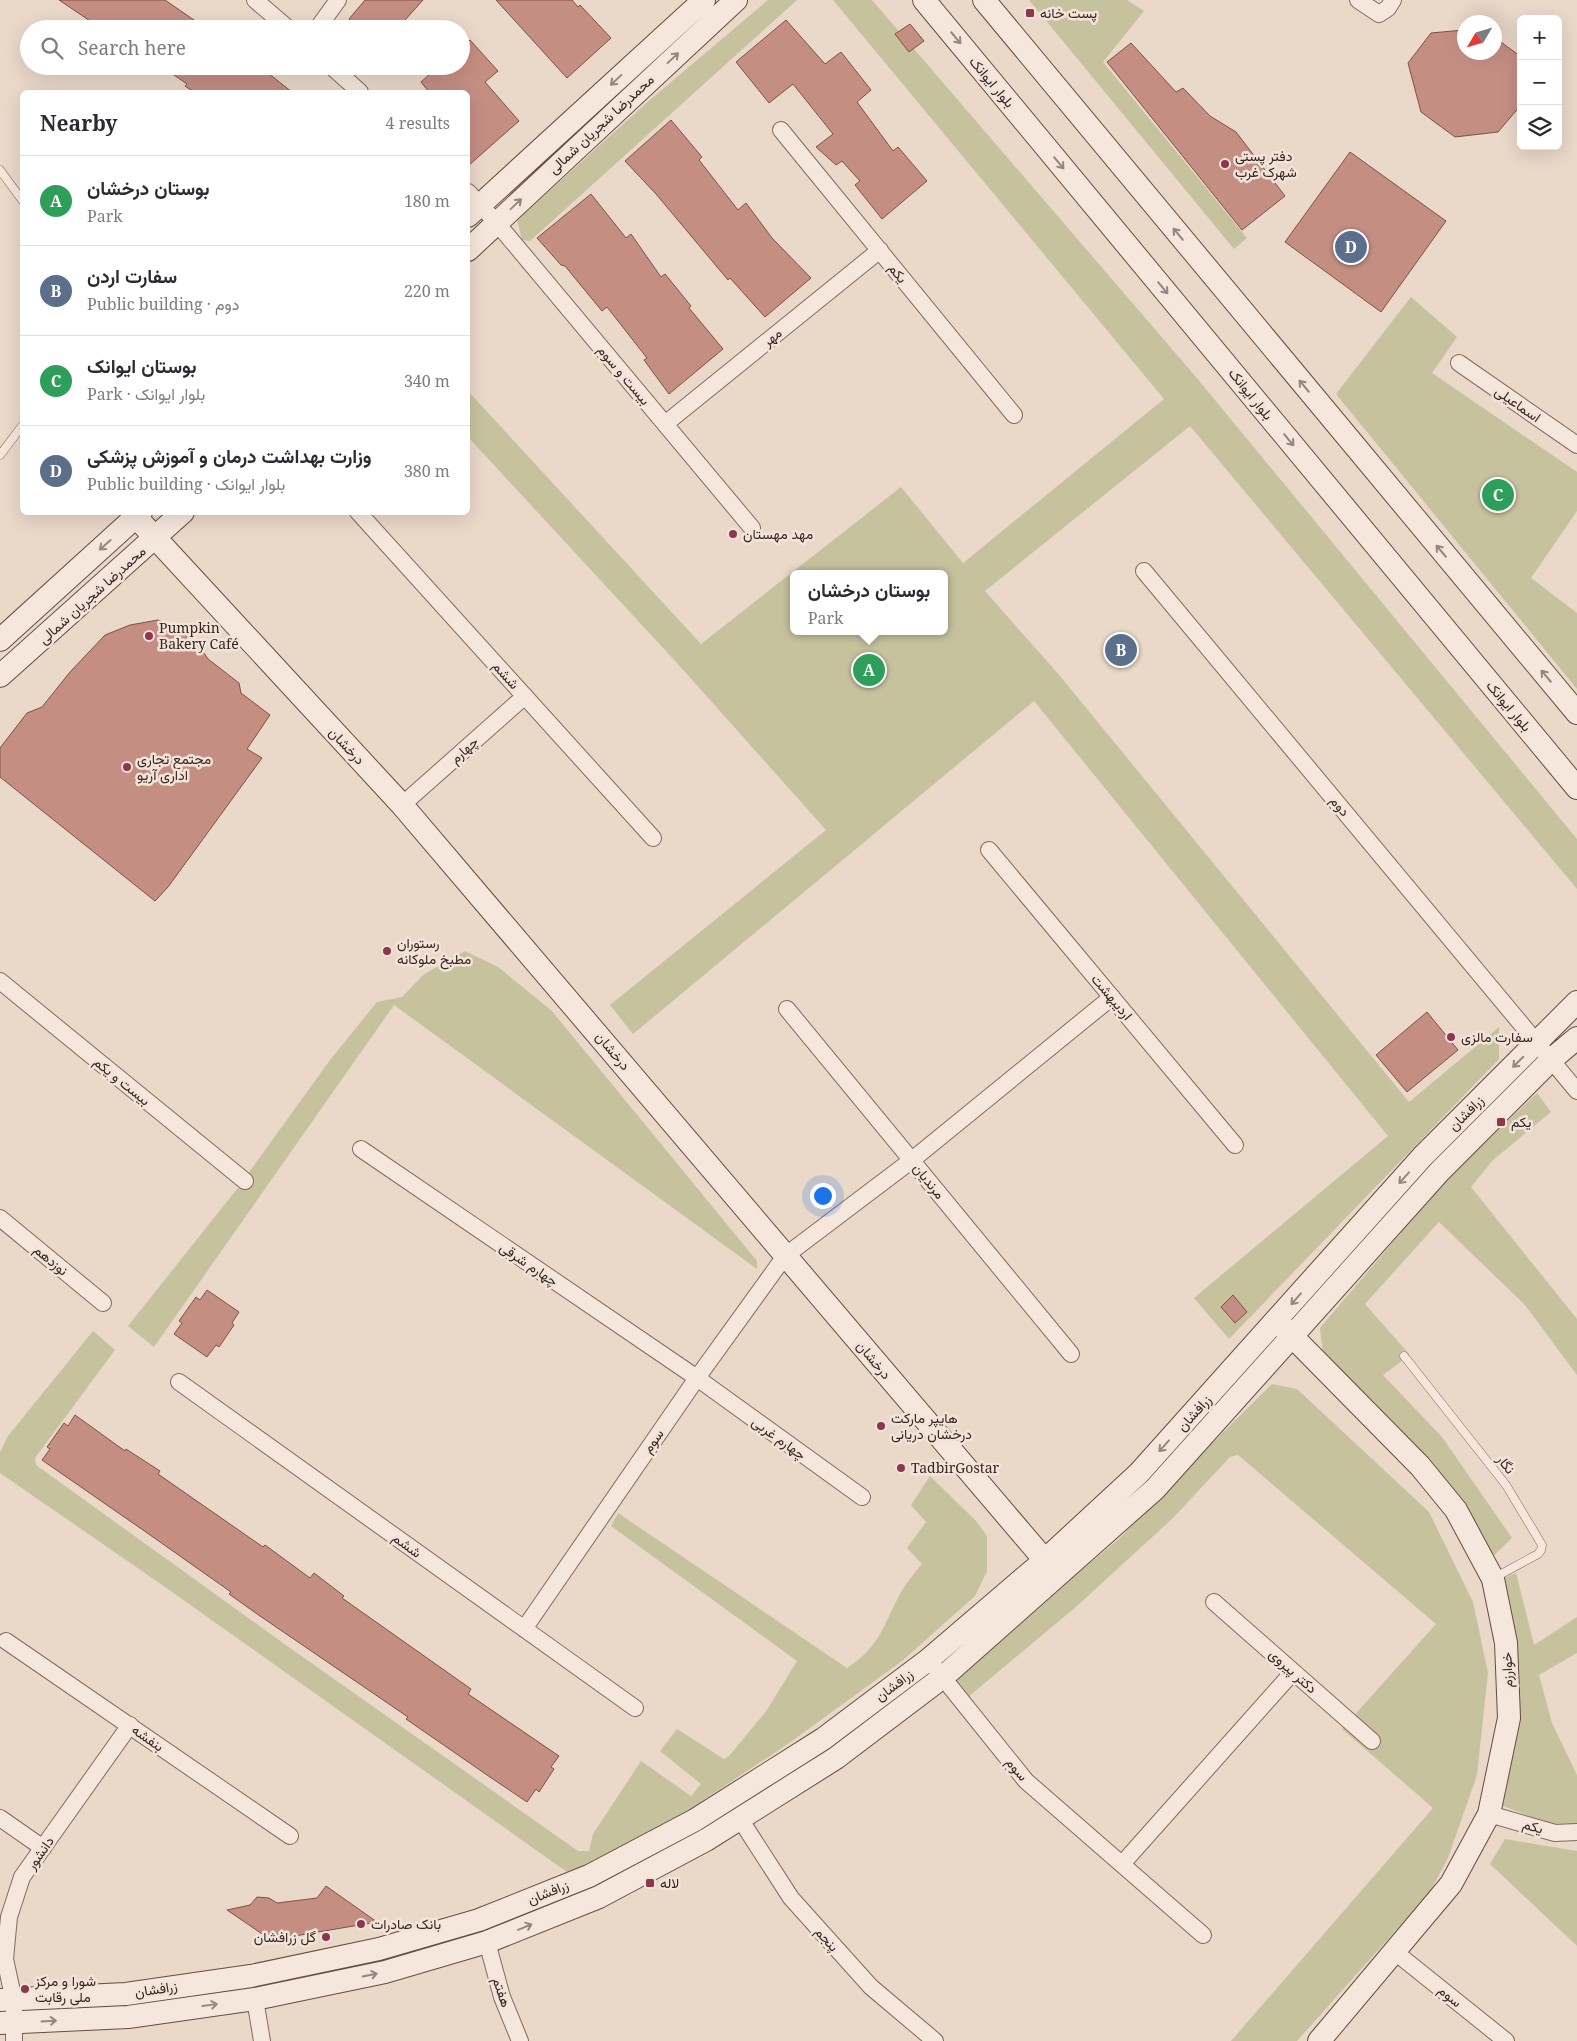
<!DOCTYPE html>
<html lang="en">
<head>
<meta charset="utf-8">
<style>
	body { margin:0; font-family:"Noto Serif",Vazirmatn,serif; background:#f7f7f7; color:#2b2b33 }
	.controls { position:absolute; right:15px; top:15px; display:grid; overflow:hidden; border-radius:8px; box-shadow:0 5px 20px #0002 }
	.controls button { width:45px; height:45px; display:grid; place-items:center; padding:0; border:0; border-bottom:1px solid #e1e1e2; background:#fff; color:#2b2b33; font:25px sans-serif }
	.compass { position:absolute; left:1457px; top:15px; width:45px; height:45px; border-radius:50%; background:#fff; box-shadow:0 5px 20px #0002; rotate:232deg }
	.you { position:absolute; left:822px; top:1195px; width:18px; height:18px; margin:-12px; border:4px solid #fff; border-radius:50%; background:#1a73e8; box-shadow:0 0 0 8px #1a73e833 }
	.badge { display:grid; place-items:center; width:32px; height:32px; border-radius:50%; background:#8d364d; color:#fff; font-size:16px; font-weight:700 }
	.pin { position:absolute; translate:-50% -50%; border:2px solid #fff; box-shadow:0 1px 5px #0006 }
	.popup { position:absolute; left:790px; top:570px; width:158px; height:65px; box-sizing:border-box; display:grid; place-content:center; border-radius:8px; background:#fff; filter:drop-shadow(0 1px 4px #0005); font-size:16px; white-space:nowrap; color:#7c7c81 }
	.popup b { font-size:19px; color:#2b2b33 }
	.popup::after { content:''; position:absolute; left:50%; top:100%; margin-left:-10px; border:10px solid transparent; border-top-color:#fff }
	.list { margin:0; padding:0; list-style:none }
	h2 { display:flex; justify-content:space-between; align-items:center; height:65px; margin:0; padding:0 20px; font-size:21px }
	h2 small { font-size:16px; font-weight:400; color:#7c7c81 }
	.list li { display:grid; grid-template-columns:32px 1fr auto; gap:15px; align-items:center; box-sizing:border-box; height:90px; padding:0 20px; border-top:1px solid #e1e1e2 }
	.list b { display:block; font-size:19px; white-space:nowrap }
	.list p { margin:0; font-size:16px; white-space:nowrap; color:#7c7c81 }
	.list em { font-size:16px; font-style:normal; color:#7c7c81 }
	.icon { flex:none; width:28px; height:28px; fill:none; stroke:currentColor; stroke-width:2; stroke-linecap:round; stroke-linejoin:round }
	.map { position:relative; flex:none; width:1577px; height:2041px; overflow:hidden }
	.search { position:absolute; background:#fff; box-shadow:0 5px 20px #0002; left:20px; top:20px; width:450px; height:55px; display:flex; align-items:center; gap:12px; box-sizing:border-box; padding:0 18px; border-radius:28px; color:#7c7c81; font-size:19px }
	.panel { position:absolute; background:#fff; box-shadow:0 5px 20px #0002; left:20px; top:90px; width:450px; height:425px; border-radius:8px }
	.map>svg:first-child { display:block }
	.green { fill:#c7c29e; fill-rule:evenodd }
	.building { fill:#c48e83; stroke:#815048 }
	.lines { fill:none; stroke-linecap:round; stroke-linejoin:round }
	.lane-casing { stroke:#846a60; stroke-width:9 }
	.street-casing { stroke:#846a60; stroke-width:18 }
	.secondary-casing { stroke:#664c43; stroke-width:24 }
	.lane { stroke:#f5e7dc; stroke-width:8 }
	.street { stroke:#f5e7dc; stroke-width:16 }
	.secondary { stroke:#f5e7dc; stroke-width:22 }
	.oneway { stroke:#96867f }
	.poi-dot { fill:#8d364d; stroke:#f2e4d8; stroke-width:2 }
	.labels { text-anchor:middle; stroke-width:5; stroke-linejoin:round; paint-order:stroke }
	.poi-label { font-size:14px; fill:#372622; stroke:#f2e4d8; text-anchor:start }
	.street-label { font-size:14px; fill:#372622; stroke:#f2e4d8 }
</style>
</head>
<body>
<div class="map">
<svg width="1577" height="2041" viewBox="0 0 1577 2041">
	<rect width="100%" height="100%" fill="#ead8c9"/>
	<path class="green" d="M768,0H797L530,241L522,240L517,220L651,99Z
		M830,0H872L1196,377L1577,839V889L1190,426L985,591L1060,676L1409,1102L1499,1027V1059L1229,1339L1194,1298L1388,1136L1034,701L633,1034L610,1005L826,830L677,663L468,437V391L701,644L901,487L963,563L1164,399L833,0ZM794,574H944V631H794Z
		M1029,0H1127L1144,11L1103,62L1247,238L1234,249Z
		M1411,297L1457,337L1432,373L1577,472V511L1531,578L1577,613V689L1336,394Z
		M465,951L498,967L552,1011L757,1261V1269L394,1005L154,1347L128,1326L237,1189L330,1060L377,1002L402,997L423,975Z
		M1537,1093L1551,1112L1493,1160L1471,1187L1577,1319V1375L1525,1305L1439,1222L1365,1304L1410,1355L1383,1375L1442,1437L1512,1538L1488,1561L1324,1361L1320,1328L1444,1182Z
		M93,1331L115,1350L35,1458L36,1465L283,1643L578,1851H589L593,1834L641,1761L691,1796L701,1784L660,1751L677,1729L724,1759L729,1756L767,1710L797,1661L611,1526L618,1513L847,1668C880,1646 882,1628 899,1596C905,1584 914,1574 922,1564L907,1548L926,1522L911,1505L930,1476L976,1521L987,1536V1571L975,1596L902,1661L785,1746L685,1812L605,1859L567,1872L165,1587L0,1473V1452L8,1436Z
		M1272,1384L1297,1389L1429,1512L1473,1602L1488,1673L1477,1775L1448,1858L1430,1892L1297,2041H1231L1433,1808L1342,1729L1436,1624L1238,1455L1230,1457L1173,1518L1077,1606L967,1698L956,1681L961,1671L1120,1538L1195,1460Z
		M1516,1573L1534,1645L1577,1617V1653L1539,1675L1552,1723L1577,1775V1826L1549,1824L1498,1804L1500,1580Z
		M1505,1839L1577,1851V1946L1490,1864Z"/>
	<path class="building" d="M59,0H165L207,29H102Z
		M365,0H423L397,29H361L349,19Z
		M496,0H572L578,7L580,5L611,38L567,78Z
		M786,20L825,64L841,52L871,90L857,102L893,151L898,147L927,181L882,219L855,185L860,181L842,161L836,165L816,147L833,134L793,84L769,103L736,62Z
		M910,24L924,41L909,52L895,34Z
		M1464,30V52H1494V37L1520,56L1521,105L1498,132L1455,137L1421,112L1408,63L1431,33Z
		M470,40L498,71L485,82L519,121L468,166V92H429L421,82L439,66H461V48Z
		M1131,43L1176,92L1183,88L1210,116L1236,132L1285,196L1242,230L1107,62Z
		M161,66H259L292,92H194L185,86L187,84Z
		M671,120L702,157L699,160L738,210L746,203L772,238L811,278L765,317L730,278L728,280L656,194L625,161Z
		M1350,152L1446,221L1381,312L1285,242Z
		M591,194L626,238L631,234L661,277L665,274L691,306L689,308L723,349L669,394L644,360L647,358L607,307L602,311L565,266L561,265L537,238Z
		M158,620L174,626L200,647L208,659L239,683L241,693L270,715L247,749L262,758L168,887L155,901L0,777V748L27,713L42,707L70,672L105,635L130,625Z
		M1427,1012L1458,1050L1407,1092L1376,1055Z
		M207,1290L239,1312L232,1323L234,1325L219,1347L216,1345L207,1357L174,1334L182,1323L179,1321L196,1297L200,1300Z
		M1233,1295L1247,1312L1235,1323L1221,1307Z
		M75,1415L125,1451L126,1449L160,1471L158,1474L263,1547L265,1545L310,1578L314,1573L344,1596L342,1598L471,1689L468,1694L559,1756L551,1767L554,1769L539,1792L536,1789L527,1802L487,1775L406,1719L408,1717L260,1616L229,1594L231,1592L143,1530L42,1460L50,1449L47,1447L64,1423L68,1426Z
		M326,1886L377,1922L271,1940L227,1910L250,1905L257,1897L269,1898L277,1903L317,1898Z"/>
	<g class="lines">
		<defs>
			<path id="lane" d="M0,170L22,200
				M0,455L22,426
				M1404,1356L1506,1485L1542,1545L1541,1550L1538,1554L1494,1578"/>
			<path id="street" d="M255,0L289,29
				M1358,0L1379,14L1388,8L1393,0
				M317,29L338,0
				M331,66L360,92
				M781,130L1014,415
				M468,192L496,222L752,528
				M1459,363L1577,445
				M665,424L880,250
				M358,512L653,838
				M1144,571L1577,1091
				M402,805L525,696
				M989,850L1235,1145
				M0,981L245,1181
				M787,1009L1071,1354
				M361,1149L697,1378L862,1497
				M0,1218L103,1303
				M179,1382L635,1708
				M1214,1602L1372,1741
				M524,1629L697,1378L785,1256L912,1160L1112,997
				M6,1641L290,1836
				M936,1669L1026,1781L1203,1935
				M1489,1814L1555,1833L1577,1832
				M0,1818L43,1848
				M740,1819L791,1898L871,1987L935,2041
				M1122,1864L1293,1672
				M487,1942L502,1997L520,2041
				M1395,1952L1506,2041
				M255,1999L262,2041
				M14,2041V2001L5,1959L9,1917L22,1877L130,1725"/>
			<path id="secondary" d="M924,0L1577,788
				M984,0L1577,713
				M468,216L704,0
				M468,250L736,0
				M136,517L402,805L1054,1571
				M0,640L141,512
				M0,676L183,512
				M1283,1327L1420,1466L1456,1510L1493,1579L1506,1643L1509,1718L1489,1814L1451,1884L1319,2041
				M0,2000L126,1994L251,1976L379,1949L479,1920L589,1876L695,1820L823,1739L928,1660L1045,1560L1139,1473L1423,1156L1577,1002
				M0,2023L128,2017L255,1999L385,1972L487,1942L599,1897L706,1840L836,1758L943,1677L1155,1489L1440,1171L1552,1059L1577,1038"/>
		</defs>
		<use href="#lane" class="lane-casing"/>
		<use href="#street" class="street-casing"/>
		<use href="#secondary" class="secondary-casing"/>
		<use href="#lane" class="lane"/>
		<use href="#street" class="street"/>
		<use href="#secondary" class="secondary"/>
	</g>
	<defs><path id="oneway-shaft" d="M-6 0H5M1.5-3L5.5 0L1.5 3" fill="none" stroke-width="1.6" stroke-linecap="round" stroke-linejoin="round" transform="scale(1.25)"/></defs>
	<g class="oneway">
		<use href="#oneway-shaft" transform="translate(956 38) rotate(50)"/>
		<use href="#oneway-shaft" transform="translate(673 58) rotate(-43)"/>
		<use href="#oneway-shaft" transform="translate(616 80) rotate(137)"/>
		<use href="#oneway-shaft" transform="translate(1059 163) rotate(50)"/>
		<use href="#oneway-shaft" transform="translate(516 204) rotate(-43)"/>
		<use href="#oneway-shaft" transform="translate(1178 234) rotate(-130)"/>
		<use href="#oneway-shaft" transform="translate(1163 288) rotate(50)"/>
		<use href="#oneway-shaft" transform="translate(1304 386) rotate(-130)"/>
		<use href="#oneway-shaft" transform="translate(1289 440) rotate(50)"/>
		<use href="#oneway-shaft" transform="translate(105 545) rotate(138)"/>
		<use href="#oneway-shaft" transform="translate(1441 551) rotate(-130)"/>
		<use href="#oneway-shaft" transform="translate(1546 676) rotate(-130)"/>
		<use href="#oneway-shaft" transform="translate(1518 1062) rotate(135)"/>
		<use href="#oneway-shaft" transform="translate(1404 1178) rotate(132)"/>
		<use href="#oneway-shaft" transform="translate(1296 1299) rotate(131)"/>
		<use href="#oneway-shaft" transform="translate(1164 1446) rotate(132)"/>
		<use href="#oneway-shaft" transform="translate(525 1927) rotate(-22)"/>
		<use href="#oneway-shaft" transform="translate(370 1975) rotate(-12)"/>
		<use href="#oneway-shaft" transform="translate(210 2005) rotate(-8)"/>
		<use href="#oneway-shaft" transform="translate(49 2021) rotate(-3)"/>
	</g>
	<g class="poi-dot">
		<rect x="1025" y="8" width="10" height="10" rx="2.5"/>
		<circle cx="1225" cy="164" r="5"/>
		<circle cx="733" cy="534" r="5"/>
		<circle cx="149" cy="636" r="5"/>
		<circle cx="127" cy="767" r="5"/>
		<circle cx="387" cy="951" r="5"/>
		<circle cx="1451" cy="1037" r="5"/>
		<rect x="1496" y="1117" width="10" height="10" rx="2.5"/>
		<circle cx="881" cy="1426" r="5"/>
		<circle cx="901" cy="1468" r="5"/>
		<rect x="645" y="1878" width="10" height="10" rx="2.5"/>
		<circle cx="361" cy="1924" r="5"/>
		<circle cx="326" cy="1937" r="5"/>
		<circle cx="25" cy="1989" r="5"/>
	</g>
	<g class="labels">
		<g class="poi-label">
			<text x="1040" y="18">پست خانه</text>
			<text x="1235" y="161">دفتر پستی<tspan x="1235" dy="16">شهرک غرب</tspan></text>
			<text x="743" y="539">مهد مهستان</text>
			<text x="159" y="633">Pumpkin<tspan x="159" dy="16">Bakery Café</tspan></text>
			<text x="137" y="764">مجتمع تجاری<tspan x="137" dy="16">اداری آريو</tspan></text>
			<text x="397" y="948">رستوران<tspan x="397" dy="16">مطبخ ملوکانه</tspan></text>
			<text x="1461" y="1042">سفارت مالزی</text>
			<text x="1511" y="1127">یکم</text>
			<text x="891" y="1423">هایپر مارکت<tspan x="891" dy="16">درخشان دریانی</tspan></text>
			<text x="911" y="1473">TadbirGostar</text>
			<text x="660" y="1888">لاله</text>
			<text x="371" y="1929">بانک صادرات</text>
			<text x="316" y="1942" text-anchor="end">گل زرافشان</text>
			<text x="35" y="1986">شورا و مرکز<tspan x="35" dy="16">ملی رقابت</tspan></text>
		</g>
		<g class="street-label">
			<text transform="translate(992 82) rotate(50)" y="5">بلوار ایوانک</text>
			<text transform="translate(601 124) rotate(-43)" y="5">محمدرضا شجریان شمالی</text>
			<text transform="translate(898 273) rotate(51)" y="5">یکم</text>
			<text transform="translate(772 337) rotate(-39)" y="5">مهر</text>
			<text transform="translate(624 375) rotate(50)" y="5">بیست و سوم</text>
			<text transform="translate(1251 394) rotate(51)" y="5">بلوار ایوانک</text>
			<text transform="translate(1518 404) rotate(35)" y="5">اسماعیلی</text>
			<text transform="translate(92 595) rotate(-42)" y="5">محمدرضا شجریان شمالی</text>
			<text transform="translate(506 675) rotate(48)" y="5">ششم</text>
			<text transform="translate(1509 706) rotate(50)" y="5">بلوار ایوانک</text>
			<text transform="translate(347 746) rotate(47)" y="5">درخشان</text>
			<text transform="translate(464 750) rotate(-42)" y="5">چهارم</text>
			<text transform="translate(1340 806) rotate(50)" y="5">دوم</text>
			<text transform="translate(1112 997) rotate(50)" y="5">اردیبهشت</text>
			<text transform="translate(613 1051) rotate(50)" y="5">درخشان</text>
			<text transform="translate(122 1081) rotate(39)" y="5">بیست و یکم</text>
			<text transform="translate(1466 1113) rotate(-45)" y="5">زرافشان</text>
			<text transform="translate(929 1181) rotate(51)" y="5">مرنديان</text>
			<text transform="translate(51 1260) rotate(40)" y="5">نوزدهم</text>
			<text transform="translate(529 1264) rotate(34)" y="5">چهارم شرقی</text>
			<text transform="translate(874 1360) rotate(50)" y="5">درخشان</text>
			<text transform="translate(1194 1413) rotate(-48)" y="5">زرافشان</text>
			<text transform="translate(779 1438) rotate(36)" y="5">چهارم غربی</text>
			<text transform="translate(653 1441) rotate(-55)" y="5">سوم</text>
			<text transform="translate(1506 1464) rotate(52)" y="5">نگار</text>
			<text transform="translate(407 1545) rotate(36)" y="5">ششم</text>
			<text transform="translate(1507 1670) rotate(-92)" y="5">خوارزم</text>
			<text transform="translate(1293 1671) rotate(42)" y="5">دکتر پیروی</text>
			<text transform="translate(894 1685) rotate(-37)" y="5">زرافشان</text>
			<text transform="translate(148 1738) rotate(35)" y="5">بنفشه</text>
			<text transform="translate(1017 1769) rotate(50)" y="5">سوم</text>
			<text transform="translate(1533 1826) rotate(16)" y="5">یکم</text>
			<text transform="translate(40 1853) rotate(-55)" y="5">دانشور</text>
			<text transform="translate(548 1892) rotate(-22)" y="5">زرافشان</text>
			<text transform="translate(827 1939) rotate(48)" y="5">پنجم</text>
			<text transform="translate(156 1989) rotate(-9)" y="5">زرافشان</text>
			<text transform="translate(502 1992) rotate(71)" y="5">هفتم</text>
			<text transform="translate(1450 1996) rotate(39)" y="5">سوم</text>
		</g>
	</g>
</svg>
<div class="controls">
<button>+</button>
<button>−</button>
<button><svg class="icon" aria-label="layers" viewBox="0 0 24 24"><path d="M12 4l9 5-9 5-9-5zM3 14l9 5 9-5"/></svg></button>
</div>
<svg class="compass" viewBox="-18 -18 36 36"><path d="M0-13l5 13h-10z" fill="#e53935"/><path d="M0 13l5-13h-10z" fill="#7c7c81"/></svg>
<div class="you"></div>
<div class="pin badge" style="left:869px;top:670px;background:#2e9e5b">A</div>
<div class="popup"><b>بوستان درخشان</b>Park</div>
<div class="pin badge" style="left:1121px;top:650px;background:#5c6f8a">B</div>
<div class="pin badge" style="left:1498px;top:495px;background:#2e9e5b">C</div>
<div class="pin badge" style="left:1351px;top:247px;background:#5c6f8a">D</div>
<div class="search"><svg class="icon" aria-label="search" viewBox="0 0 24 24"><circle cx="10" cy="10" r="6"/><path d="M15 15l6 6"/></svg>Search here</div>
<section class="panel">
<h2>Nearby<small>4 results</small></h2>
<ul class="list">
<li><span class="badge" style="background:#2e9e5b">A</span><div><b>بوستان درخشان</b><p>Park</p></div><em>180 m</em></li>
<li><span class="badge" style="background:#5c6f8a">B</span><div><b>سفارت اردن</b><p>Public building · دوم</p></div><em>220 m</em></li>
<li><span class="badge" style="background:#2e9e5b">C</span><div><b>بوستان ایوانک</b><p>Park · بلوار ایوانک</p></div><em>340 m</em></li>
<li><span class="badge" style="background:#5c6f8a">D</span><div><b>وزارت بهداشت درمان و آموزش پزشکی</b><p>Public building · بلوار ایوانک</p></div><em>380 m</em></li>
</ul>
</section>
</div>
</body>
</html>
